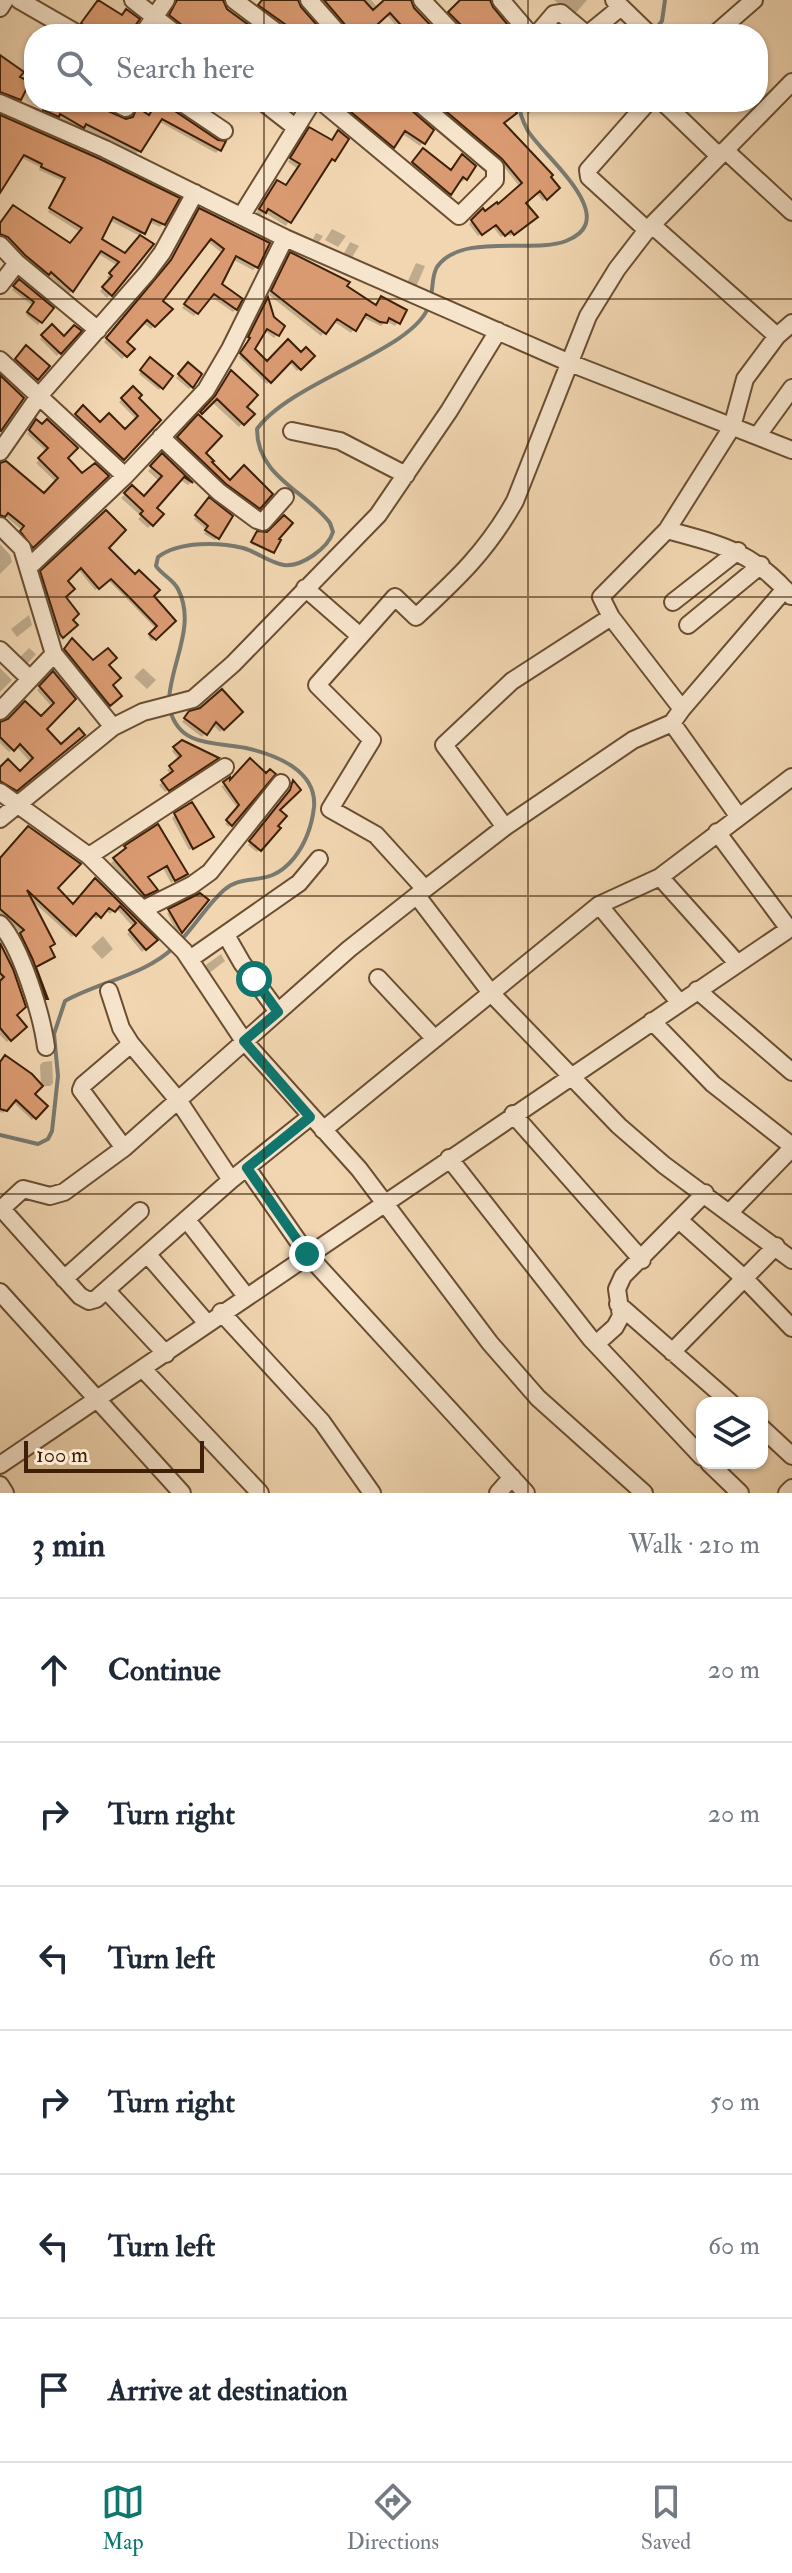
<!DOCTYPE html>
<html lang="en">
<head>
<meta charset="utf-8">
<style>
	body { margin:0; font-family:"IM FELL Double Pica",serif; background:#f2f2f3; color:#1f2937 }
	.controls { position:absolute; right:24px; bottom:24px; display:grid; overflow:hidden; border-radius:16px; box-shadow:0 2px 6px #0004 }
	.controls button { width:72px; height:72px; display:grid; place-items:center; padding:0; border:0; border-bottom:2px solid #e0e1e3; background:#fff; color:#1f2937; font:40px sans-serif }
	.scale { position:absolute; left:24px; bottom:20px; width:180px; box-sizing:border-box; padding-left:8px; border:4px solid #3d2007; border-top:0; font-size:22px; line-height:28px; white-space:nowrap; color:#3d2007; -webkit-text-stroke:6px #f6e4cc; paint-order:stroke }
	.stop { position:absolute; width:24px; height:24px; margin:-18px; border:6px solid #0f766e; border-radius:50%; background:#fff }
	.stop.end { background:#0f766e; border-color:#fff; box-shadow:0 2px 8px #0008 }
	.list { margin:0; padding:0; list-style:none }
	h2 { display:flex; justify-content:space-between; align-items:center; height:104px; margin:0; padding:0 32px; font-size:34px }
	h2 small { font-size:26px; font-weight:400; color:#747a83 }
	.list li { display:grid; grid-template-columns:52px 1fr auto; gap:24px; align-items:center; box-sizing:border-box; height:144px; padding:0 32px; border-top:2px solid #e0e1e3 }
	.list b { display:block; font-size:30px; white-space:nowrap }
	.list em { font-size:26px; font-style:normal; color:#747a83 }
	.icon { flex:none; width:44px; height:44px; fill:none; stroke:currentColor; stroke-width:2; stroke-linecap:round; stroke-linejoin:round }
	.map { position:relative; flex:none; width:792px; height:1493px; overflow:hidden }
	.search { position:absolute; background:#fff; box-shadow:0 2px 6px #0004; left:24px; right:24px; top:24px; height:88px; display:flex; align-items:center; gap:20px; box-sizing:border-box; padding:0 28px; border-radius:32px; color:#747a83; font-size:30px }
	.sheet { height:968px; background:#fff }
	nav { display:flex; justify-content:space-around; align-items:center; box-sizing:border-box; height:112px; border-top:2px solid #e0e1e3; background:#fff; font-size:22px; color:#747a83 }
	nav a { display:grid; justify-items:center; gap:4px }
	nav .on { color:#0f766e }
	.map>svg:first-child { display:block }
	.shadow { fill:#0003 }
	.lines { fill:none; stroke-linecap:round; stroke-linejoin:round }
	.stream { stroke:#797a71; stroke-width:4 }
	.building { fill:#da9a71; stroke:#3d2007; stroke-width:2 }
	.minor-casing { stroke:#6a4e32; stroke-width:20 }
	.minor { stroke:#f6e4cc; stroke-width:16 }
	.route { stroke:#0f766e; stroke-width:10 }
	.grid { fill:none; stroke:#3d2007; stroke-width:2; stroke-opacity:0.55 }
</style>
</head>
<body>
<div class="map">
<svg width="792" height="1493" viewBox="0 0 792 1493">
	<rect width="100%" height="100%" fill="#f1d6b1"/>
	<filter id="stains"><feTurbulence type="fractalNoise" baseFrequency=".0025" numOctaves="4"/><feColorMatrix values="0 0 0 0 .2 0 0 0 0 .09 0 0 0 0 .02 0 0 0 .5 -.17"/></filter>
	<radialGradient id="worn" r=".72"><stop offset=".6" stop-color="#630" stop-opacity="0"/><stop offset="1" stop-color="#630" stop-opacity=".3"/></radialGradient>
	<path class="shadow" d="M173,0H222L210,34H182L168,18L175,6Z
		M265,0H298L305,34H285L257,9Z
		M318,0H371L379,9L390,0H409L437,34H403L386,14L365,34H346Z
		M463,0H489L504,34H461L446,16Z
		M554,0H587L574,15Z
		M620,24L629,34H609Z
		M559,28L567,34H553Z
		M0,61L17,78L19,99L14,104L0,97Z
		M46,102H101L104,110L126,121L131,119L137,110L149,117L158,102H168L173,112L219,150L216,153L158,121L136,154L82,127L80,129L56,116L54,119L41,113Z
		M274,102H297L289,113Z
		M333,102H406L409,112L432,131L420,146L401,133L390,150Z
		M430,102H505L502,124L558,188L543,201L536,193L524,203L533,220L510,236L507,233L501,237L492,226L478,236L469,224L483,211L484,213L498,207L520,187L499,161Z
		M522,102H538L529,114L520,107Z
		M0,117L163,224L160,227L149,222L140,236L109,220L100,240L125,255L151,245L107,298L100,291L110,281L107,277L118,266L97,253L69,294L47,274L44,277L0,238V225L70,246L80,232L48,212L63,181L39,170L40,167L20,157L0,189Z
		M306,134L333,160L330,163L327,162L286,226L264,212L261,215L256,213L273,186L285,187L297,168L288,162Z
		M423,151L451,172L474,166L465,179L462,182L459,179L446,196L410,166Z
		M197,213L256,267L253,270L232,259L219,285L236,309L233,312L210,296L194,316L182,308L222,253L207,241L160,301L170,309L151,329L142,322L125,342L132,349L122,359L104,342L168,265Z
		M332,229L346,236L338,247L325,240Z
		M316,233L323,236L319,242L313,239Z
		M350,242L359,246L351,259L343,255Z
		M287,258L344,287L398,322L395,326L386,321L381,326L362,317L351,333L333,321L321,336L269,295Z
		M416,263L425,266L416,287L407,283Z
		M19,281L51,308L38,325L26,315L33,306L12,290Z
		M266,303L272,318L283,327L274,338L264,330L252,349L267,364L301,355L313,356L297,371L289,362L267,384L239,357L249,342L247,340Z
		M52,327L64,339L79,331L57,356L40,339Z
		M27,348L48,366L34,382L13,363Z
		M150,360L170,377L159,390L139,374Z
		M188,365L192,386L189,389L176,378Z
		M231,372L244,407L252,414L239,427L212,402Z
		M133,388L136,399L158,420L120,462L73,418L83,408L100,425L125,431L137,420L119,402Z
		M198,417L203,453L210,462L230,482L271,494L256,510L223,486L176,441Z
		M34,425L82,476H106L29,549L18,535L22,530L4,515L0,519V465L44,496L56,482L36,463L47,452L27,434Z
		M162,456L191,483L188,485L179,479L154,508L161,515L148,528L138,519L141,516L121,498L132,487L144,498L159,481L148,471Z
		M209,500L218,537L215,540L204,534L207,530L194,519Z
		M106,512V548L173,621L152,641L148,637L156,629L128,600L108,580L95,590L78,569L65,581L64,597L70,620L75,625L60,639L58,637L39,575Z
		M255,535L275,539L271,553L251,544Z
		M0,544L10,555L12,562L0,574Z
		M29,615L32,625L17,637L11,629Z
		M72,641L93,663L107,665L110,685L119,696L106,707L62,651Z
		M29,648L36,654L26,665L19,658Z
		M0,668L12,680L0,692Z
		M143,668L156,680L147,689L134,677Z
		M53,674L74,699L45,729L61,747L80,738L13,793L0,785V765L20,774L31,763L16,746L9,752L0,743V723L41,718L52,707L37,690Z
		M240,712L220,732L212,724L202,737L182,722L186,717Z
		M182,742L214,760L165,792L159,785L171,775L167,770L179,760L172,751Z
		M273,774L229,827L225,824L238,809L221,786Z
		M293,783L299,790L277,810L276,826L278,828L257,852L248,845L288,794Z
		M175,815L209,840L189,850L172,818Z
		M126,848L185,874L171,883L163,868L146,877L155,890L141,898L111,863Z
		M0,860L55,888L73,906L95,881L155,940L142,952L127,934L134,928L116,908L110,914L105,910L96,919L92,915L72,937L29,898L53,957L34,968L43,1000L18,938L22,934L0,917Z
		M206,900L177,933L167,913Z
		M103,936L113,949L102,959L91,947Z
		M0,948L14,1015L24,1027L7,1042L0,1035Z
		M221,954L225,961L208,974L203,967Z
		M52,1061L53,1083L50,1086H41L40,1065L43,1062Z
		M0,1088L32,1094L45,1106L32,1120L12,1101L3,1113L0,1112Z"/>
	<g class="lines">
		<path class="stream" d="M652,33L662,21L665,0
			M431,296C433,287 432,275 437,267C461,232 534,254 566,241C624,219 544,157 528,131C523,122 519,112 519,102
			M169,701C170,664 197,626 178,589C173,579 162,575 156,566L158,557C179,541 219,542 243,548C257,552 270,563 284,565C302,567 328,548 333,532L330,523C306,491 257,477 257,429C291,381 416,350 429,305
			M170,710C180,748 217,742 246,748C277,755 317,771 314,807C312,825 305,844 294,858C268,890 246,871 224,890C207,905 195,926 179,942
			M0,1135L38,1144L48,1139L52,1131L58,1076L54,1034L65,1001C99,982 145,975 173,948"/>
	</g>
	<path class="building" d="M98,0L122,15L126,9L140,19L129,34H89L87,28L81,23Z
		M177,0H223L227,9L261,34H187L183,26L169,15Z
		M262,0H298L301,7L316,24L307,34H290L286,25L258,5Z
		M324,0H364L373,10L384,0H411L414,8L439,34H409L390,13L367,34H350L347,27Z
		M460,0H490L493,7L511,29L506,34H465L462,26L448,12Z
		M0,55L24,72L20,77L30,82L21,100L0,92Z
		M46,102H103L108,111L126,119L133,117L137,107L149,115L157,102H170L175,111L218,140L226,141L221,151L162,119L141,152L86,124L84,128L60,114L59,117L43,110Z
		M339,102H407L411,110L434,130L425,144L405,131L394,148Z
		M435,102H508L517,113L504,123L553,175L551,177L560,188L547,200L540,191L526,203L538,217L514,235L511,231L505,236L496,225L482,235L471,220L483,208L485,211L497,202L498,204L522,183L502,159Z
		M0,115L100,159L180,198L165,225L152,219L145,234L113,217L102,239L125,253L140,235L154,244L112,296L102,287L112,276L109,273L119,262L101,251L73,292L51,272L49,275L25,255L8,237L0,234V223L13,205L70,243L82,228L49,208L65,178L41,167L42,164L24,155L0,193Z
		M309,127L332,140L338,130L349,139L335,161L332,159L291,223L268,209L266,213L259,209L277,180L286,185L300,164L290,158Z
		M423,148L451,170L462,154L476,166L467,180L463,177L451,195L412,162Z
		M199,208L270,243L258,268L236,256L222,284L243,299L237,310L214,294L198,314L184,304L224,249L211,239L163,301L173,309L155,327L147,320L127,342L135,349L127,357L106,338L171,260Z
		M290,252L350,282L347,286L376,305L381,296L407,310L400,324L389,318L387,323L380,322L366,314L356,331L337,319L326,334L271,291Z
		M19,279L54,308L42,323L27,312L34,302L13,286Z
		M268,297L274,317L285,326L279,336L267,329L255,349L267,361L288,339L301,352L306,347L315,356L301,370L292,361L271,383L240,353L250,338L248,337Z
		M52,324L64,336L74,325L82,331L61,354L41,335Z
		M26,345L50,366L38,380L15,359Z
		M150,357L173,376L163,389L140,370Z
		M188,362L202,374L193,388L178,374Z
		M231,370L258,395L247,407L255,414L244,425L217,399L202,414L200,412L215,396Z
		M0,375L24,398L1,431L0,430Z
		M133,386L142,395L139,398L161,420L124,460L75,414L83,405L100,422L109,413L125,429L138,416L121,398Z
		M198,414L222,436L206,453L214,461L212,462L230,480L244,465L273,494L260,509L226,484L177,437Z
		M36,419L42,424L47,419L78,448L68,458L82,473L95,463L109,476L33,548L20,531L24,526L8,513L5,517L0,515V463L6,461L44,493L58,478L38,458L48,448L29,430Z
		M162,453L193,483L184,477L157,508L164,514L153,526L140,514L143,511L124,493L132,485L144,496L162,476L150,466Z
		M209,497L233,516L219,539L205,530L208,526L195,515Z
		M106,510L126,530L109,548L135,574L139,570L160,590L154,596L176,621L156,640L149,634L157,626L130,598L111,579L99,589L81,568L68,581L75,589L66,597L79,614L73,620L78,625L63,638L60,634L40,571Z
		M284,515L293,523L279,539L281,540L274,553L251,542L257,531L267,532Z
		M72,638L93,660L108,648L117,658L109,665L121,678L113,685L122,696L110,706L64,649Z
		M53,671L76,699L47,729L61,744L79,728L85,735L17,791L0,781V767L8,759L20,771L33,758L20,744L14,751L0,737V722L8,719L25,701L41,716L54,703L39,686Z
		M222,689L243,712L224,730L216,722L207,735L184,718L189,711L200,708Z
		M182,740L219,758L169,791L161,780L173,771L169,766L181,756L173,747Z
		M250,758L266,773L270,769L276,774L232,826L226,820L239,805L223,782L230,777V780Z
		M293,780L301,790L280,810L287,816L278,826L281,828L261,851L249,841L290,790Z
		M192,802L214,837L193,849L174,813Z
		M158,824L188,874L175,881L167,866L148,877L158,890L145,896L113,858L126,848L124,846Z
		M28,826L81,864L58,888L73,904L95,878L158,940L146,950L129,930L136,923L120,906L115,912L109,908L101,918L96,913L76,936L27,890L55,944L50,947L55,957L36,967L48,999H46L33,960L20,933L24,930L0,909V858Z
		M200,893L209,900L182,933L168,909Z
		M0,943L13,969L26,1007L17,1015L27,1027L11,1041L0,1028V981L4,977L0,973Z
		M5,1055L32,1074L43,1086L35,1094L48,1106L36,1119L16,1100L7,1111L0,1109V1062Z"/>
	<g class="lines">
		<defs>
			<path id="minor" d="M19,0L78,34
				M133,0L176,34
				M234,0L279,34
				M309,0L339,34
				M422,0L454,34
				M501,0L530,34
				M614,0L649,34
				M0,8L5,0
				M143,34L166,0
				M537,34L554,14L561,13L586,34
				M588,34L621,7
				M715,34L754,0
				M114,102L126,108
				M181,102L224,131
				M263,102L295,127
				M322,102L459,216L495,180V167L418,102
				M663,102L719,156
				M0,103L105,149L285,238L570,363L792,450
				M725,150L792,212
				M242,215L312,102
				M652,225L777,336
				M647,230L589,177L588,170L648,102
				M0,245L17,263
				M0,285L17,263L98,330
				M0,360L125,476
				M292,431L340,441L406,475
				M758,435L792,388
				M161,437L219,492L257,520L263,522L285,497
				M0,452L39,396L147,273L162,253L195,193
				M0,526L22,548L54,654L113,727
				M667,530C722,545 752,551 791,596
				M29,567L125,476L206,390L230,349L285,238
				M305,588L360,636
				M673,602L738,551
				M688,625L761,565
				M0,650L30,679
				M682,709L785,589
				M0,711L54,654
				M672,723L739,817
				M0,792L89,856L184,951L244,1041L359,1169L490,1343L538,1398L644,1493
				M0,819L113,727L143,712L193,699L233,664L378,515L449,411L498,331
				M505,827L444,745L512,681L611,617
				M717,832L789,929
				M89,856L225,767
				M660,877L737,963
				M425,889L376,835L330,809L372,740L317,685L395,597L416,617C457,579 487,551 515,501L588,316L617,269L647,230L792,82
				M417,896L491,993L619,1126L664,1165L792,1260
				M599,905L679,1002
				M144,909L192,885L210,872L281,783
				M0,924C21,946 42,1016 46,1047
				M226,935L242,963L278,1012
				M190,959L299,883L319,859
				M378,978L435,1039
				M697,990L792,1072
				M109,991L121,1028L131,1044L178,1100L231,1180
				M652,1021L713,1084L792,1146
				M513,1114L642,1260
				M323,1130L599,905L660,877L792,777
				M124,1148L81,1090L83,1085L131,1044
				M449,1158L591,1339L702,1457
				M247,1168L307,1254L526,1493
				M1,1208L80,1296L89,1301L96,1299L231,1180L310,1117
				M0,1210L23,1189L50,1196L64,1192L124,1148L349,949L425,889L505,827L633,740L672,723L682,709L611,617L601,597L667,530L732,427L745,379L777,336L792,323
				M730,1212L792,1148
				M187,1220L246,1296
				M679,1220L745,1279L792,1328
				M148,1255L206,1322
				M64,1279L140,1211
				M107,1291L166,1354
				M0,1292L182,1493
				M618,1304L731,1403
				M221,1312L322,1422L372,1493
				M596,1344L615,1327L621,1316L617,1289L623,1276L705,1193
				M672,1352L776,1246
				M143,1369L260,1493
				M762,1428L792,1456
				M709,1463L740,1493
				M0,1465L792,927
				M0,1485L5,1493
				M498,1493L512,1477
				M787,1493L792,1488"/>
		</defs>
		<use href="#minor" class="minor-casing"/>
		<use href="#minor" class="minor"/>
	</g>
	<g class="lines">
		<path class="route" d="M254,979L278,1012L244,1041L310,1117L247,1168L307,1254"/>
	</g>
	<path class="grid" d="M264,0V34M528,0V34M264,102V1493M528,102V1493M0,299H792M0,597H792M0,896H792M0,1194H792"/>
	<rect width="100%" height="100%" filter="url(#stains)"/>
	<rect width="100%" height="100%" fill="url(#worn)"/>
</svg>
<div class="controls">
<button><svg class="icon" aria-label="layers" viewBox="0 0 24 24"><path d="M12 4l9 5-9 5-9-5zM3 14l9 5 9-5"/></svg></button>
</div>
<div class="scale">100 m</div>
<div class="stop" style="left:254px;top:979px"></div>
<div class="stop end" style="left:307px;top:1254px"></div>
<div class="search"><svg class="icon" aria-label="search" viewBox="0 0 24 24"><circle cx="10" cy="10" r="6"/><path d="M15 15l6 6"/></svg>Search here</div>
</div>
<section class="sheet">
<h2>3 min<small>Walk · 210 m</small></h2>
<ul class="list">
<li><svg class="icon" aria-label="ahead" viewBox="0 0 24 24"><path d="M12 20V5M6 11l6-6 6 6"/></svg><div><b>Continue</b></div><em>20 m</em></li>
<li><svg class="icon" aria-label="right" viewBox="0 0 24 24"><path d="M7 20v-9h11M14 6l5 5-5 5"/></svg><div><b>Turn right</b></div><em>20 m</em></li>
<li><svg class="icon" aria-label="left" viewBox="0 0 24 24"><path d="M17 20v-9H6M10 6l-5 5 5 5"/></svg><div><b>Turn left</b></div><em>60 m</em></li>
<li><svg class="icon" aria-label="right" viewBox="0 0 24 24"><path d="M7 20v-9h11M14 6l5 5-5 5"/></svg><div><b>Turn right</b></div><em>50 m</em></li>
<li><svg class="icon" aria-label="left" viewBox="0 0 24 24"><path d="M17 20v-9H6M10 6l-5 5 5 5"/></svg><div><b>Turn left</b></div><em>60 m</em></li>
<li><svg class="icon" aria-label="arrive" viewBox="0 0 24 24"><path d="M6 21V4h12l-3 4 3 4H6"/></svg><div><b>Arrive at destination</b></div></li>
</ul>
</section>
<nav>
<a class="on"><svg class="icon" aria-label="map" viewBox="0 0 24 24"><path d="M3 6l6-2 6 2 6-2v14l-6 2-6-2-6 2zM9 4v14M15 6v14"/></svg>Map</a>
<a><svg class="icon" aria-label="directions" viewBox="0 0 24 24"><path d="M12 3l9 9-9 9-9-9zM9 14v-3h6M13 9l2 2-2 2"/></svg>Directions</a>
<a><svg class="icon" aria-label="saved" viewBox="0 0 24 24"><path d="M7 4h10v16l-5-4-5 4z"/></svg>Saved</a>
</nav>
</body>
</html>
